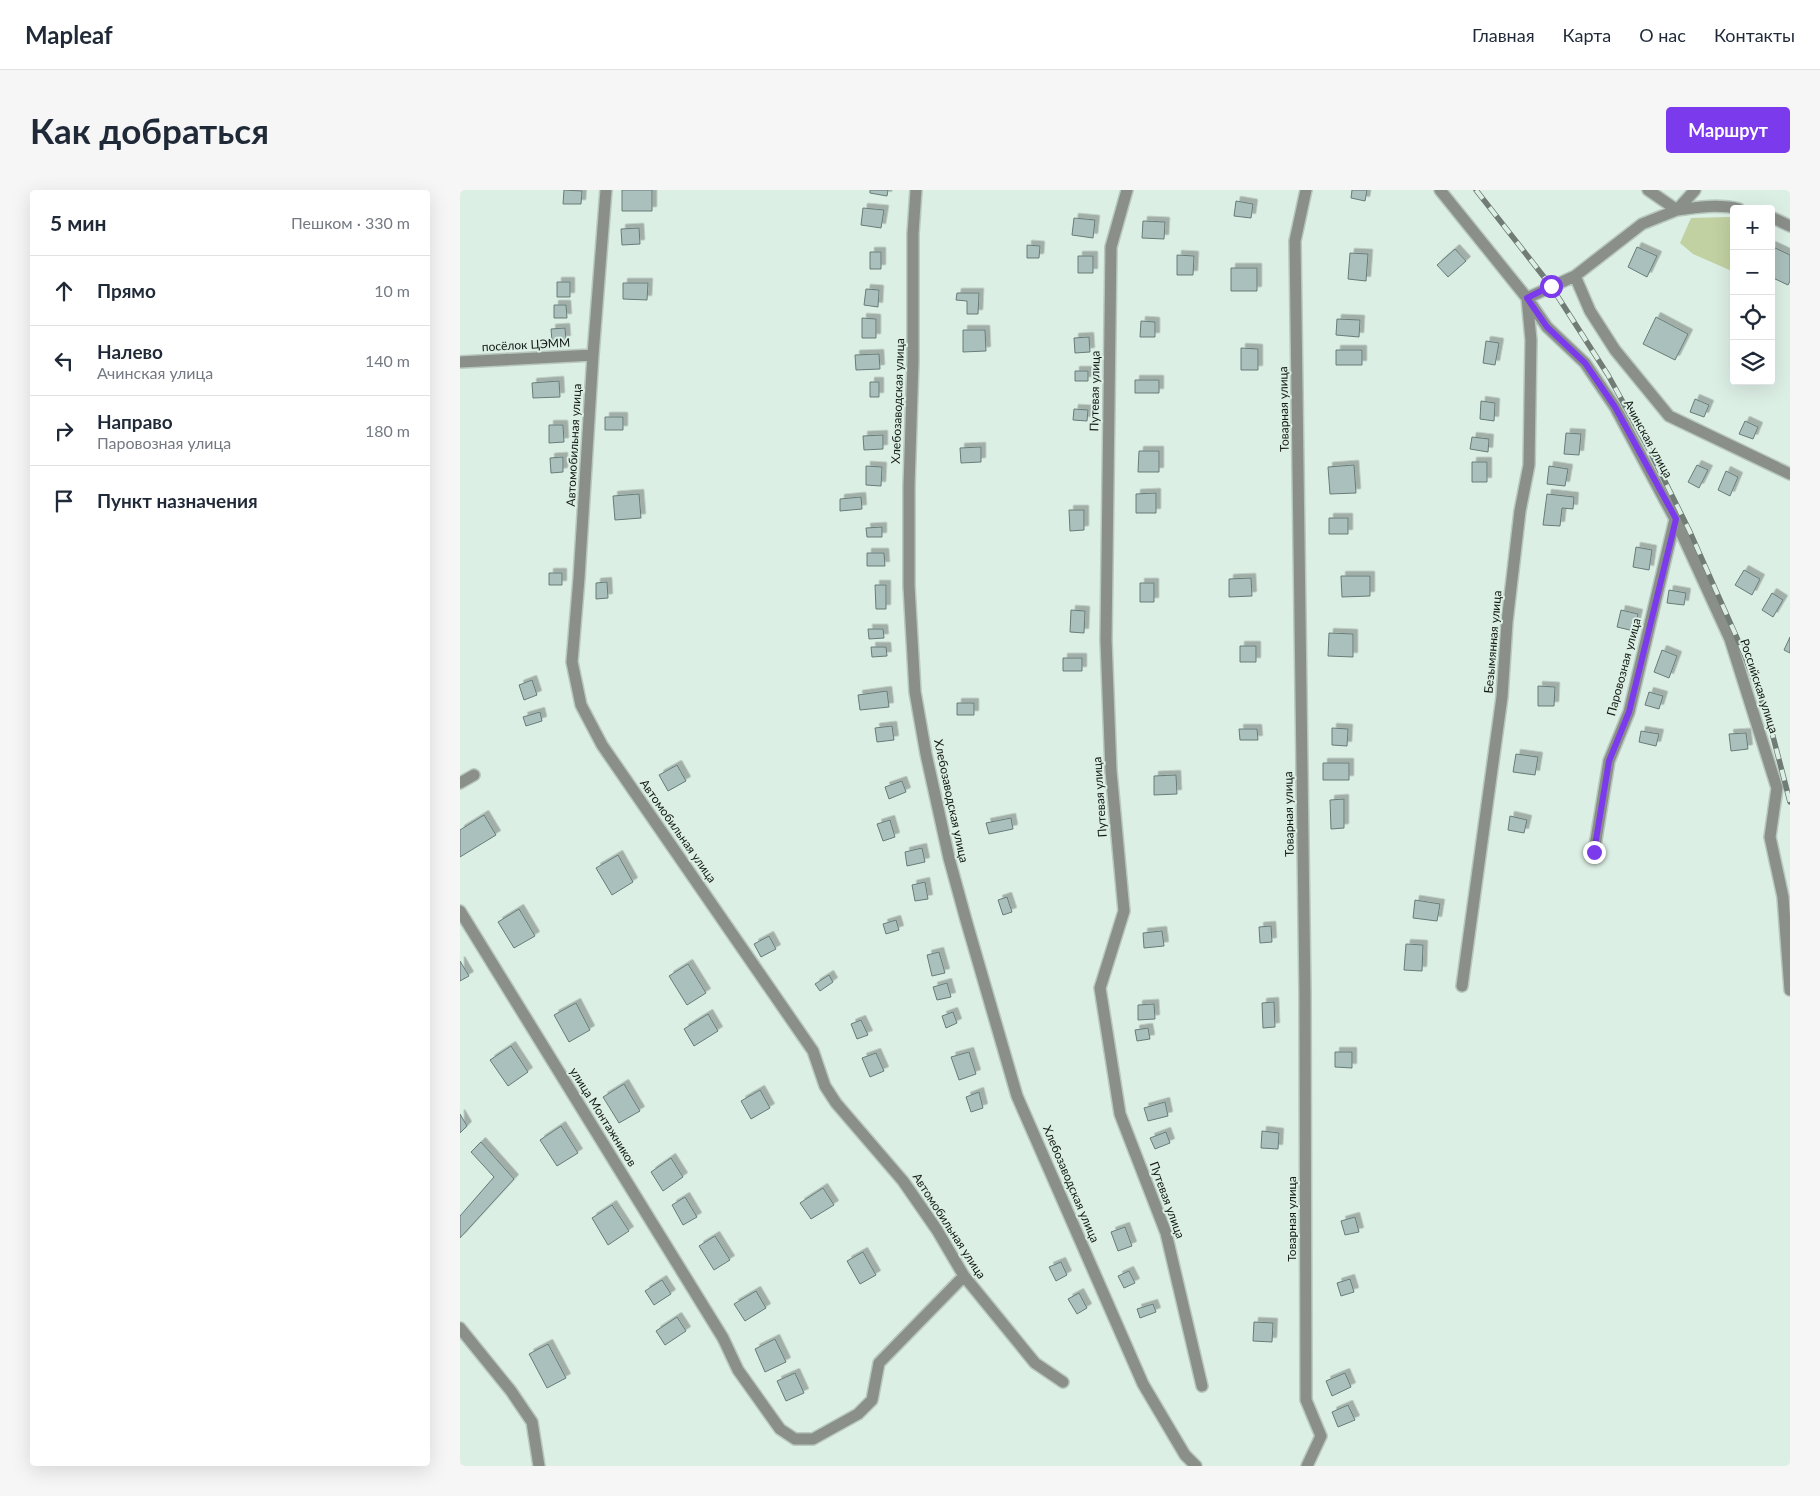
<!DOCTYPE html>
<html lang="ru">
<head>
<meta charset="utf-8">
<style>
	body { margin:0; font-family:Lato,sans-serif; background:#f6f6f7; color:#1f2937 }
	.controls { position:absolute; right:15px; top:15px; display:grid; overflow:hidden; border-radius:5px; box-shadow:0 5px 20px #0002 }
	.controls button { width:45px; height:45px; display:grid; place-items:center; padding:0; border:0; border-bottom:1px solid #e0e1e3; background:#fff; color:#1f2937; font:25px sans-serif }
	.stop { position:absolute; width:15px; height:15px; margin:-11px; border:4px solid #7c3aed; border-radius:50%; background:#fff }
	.stop.end { background:#7c3aed; border-color:#fff; box-shadow:0 1px 5px #0008 }
	.list { margin:0; padding:0; list-style:none }
	h2 { display:flex; justify-content:space-between; align-items:center; height:65px; margin:0; padding:0 20px; font-size:21px }
	h2 small { font-size:16px; font-weight:400; color:#747a83 }
	.list li { display:grid; grid-template-columns:32px 1fr auto; gap:15px; align-items:center; box-sizing:border-box; height:70px; padding:0 20px; border-top:1px solid #e0e1e3 }
	.list b { display:block; font-size:19px; white-space:nowrap }
	.list p { margin:0; font-size:16px; white-space:nowrap; color:#747a83 }
	.list em { font-size:16px; font-style:normal; color:#747a83 }
	.icon { flex:none; width:28px; height:28px; fill:none; stroke:currentColor; stroke-width:2; stroke-linecap:round; stroke-linejoin:round }
	.map { position:relative; flex:none; width:1330px; height:1276px; overflow:hidden; border-radius:5px }
	header { display:flex; align-items:center; gap:30px; box-sizing:border-box; height:70px; padding:0 25px; background:#fff; border-bottom:1px solid #e0e1e3 }
	header strong { font-size:24px }
	nav { display:flex; gap:28px; margin-inline-start:auto; font-size:18px }
	.intro { display:flex; align-items:center; justify-content:space-between; box-sizing:border-box; height:120px; padding:0 30px }
	h1 { margin:0; font-size:35px }
	.button { padding:12px 22px; border-radius:5px; background:#7c3aed; color:#fff; font-size:18px; font-weight:700 }
	main { display:flex; gap:30px; padding:0 30px }
	aside { flex:1; background:#fff; border-radius:5px; box-shadow:0 5px 20px #0002 }
	.map>svg:first-child { display:block }
	.green { fill:#c2d1a2 }
	.building { fill:#aac0bc; stroke:#687c78; filter:url(#shadow) }
	.lines { fill:none; stroke-linecap:round; stroke-linejoin:round }
	.minor-casing { stroke:#b8c8c0; stroke-width:14 }
	.minor { stroke:#8a9089; stroke-width:11 }
	.rail-casing { stroke:#707c75; stroke-width:5.5 }
	.rail { stroke:#dcefe5; stroke-width:4; stroke-dasharray:11; stroke-linecap:butt }
	.route { stroke:#7c3aed; stroke-width:6 }
	.labels { text-anchor:middle; stroke-width:4; stroke-linejoin:round; paint-order:stroke }
	.street-label { font-size:12px; fill:#121915; stroke:#dcefe5 }
</style>
</head>
<body>
<header>
<strong>Mapleaf</strong>
<nav><a>Главная</a><a>Карта</a><a>О нас</a><a>Контакты</a></nav>
</header>
<div class="intro"><h1>Как добраться</h1><a class="button">Маршрут</a></div>
<main>
<aside>
<h2>5 мин<small>Пешком · 330 m</small></h2>
<ul class="list">
<li><svg class="icon" aria-label="ahead" viewBox="0 0 24 24"><path d="M12 20V5M6 11l6-6 6 6"/></svg><div><b>Прямо</b></div><em>10 m</em></li>
<li><svg class="icon" aria-label="left" viewBox="0 0 24 24"><path d="M17 20v-9H6M10 6l-5 5 5 5"/></svg><div><b>Налево</b><p>Ачинская улица</p></div><em>140 m</em></li>
<li><svg class="icon" aria-label="right" viewBox="0 0 24 24"><path d="M7 20v-9h11M14 6l5 5-5 5"/></svg><div><b>Направо</b><p>Паровозная улица</p></div><em>180 m</em></li>
<li><svg class="icon" aria-label="arrive" viewBox="0 0 24 24"><path d="M6 21V4h12l-3 4 3 4H6"/></svg><div><b>Пункт назначения</b></div></li>
</ul>
</aside>
<div class="map">
<svg width="1330" height="1276" viewBox="0 0 1330 1276">
	<defs>
		<filter id="shadow"><feDropShadow dx="4.5" dy="-4.5" stdDeviation="0" flood-color="#0004"/></filter>
	</defs>
	<rect width="100%" height="100%" fill="#dcefe5"/>
	<path class="green" d="M1269,27L1274,29V82L1233,64L1220,53L1231,28Z"/>
	<path class="building" d="M104,0L122,1L121,14H103Z
		M162,0H192V21H162Z
		M410,0H428L427,6L410,3Z
		M892,0H907L905,11L891,8Z
		M776,11L793,14L791,28L774,26Z
		M403,18L424,20L421,38L401,35Z
		M614,28L635,30L633,48L612,45Z
		M683,31L705,32L704,49L682,48Z
		M179,38L180,54L162,55L161,39Z
		M567,55L580,56L579,68H567Z
		M1311,56L1330,65V91L1328,95L1311,87Z
		M1177,57L1197,66L1187,87L1168,77Z
		M995,59L1006,71L988,87L977,75Z
		M410,62H421V79H410Z
		M890,63L908,64L906,91L888,89Z
		M717,65L734,66L733,85H717Z
		M618,66H633V83H618Z
		M771,78H797V101H771Z
		M97,92H110V107H97Z
		M163,93H188L187,110L163,109Z
		M406,99L419,100L418,117L404,115Z
		M497,103H519L518,124H507V111L496,110Z
		M94,115H106L107,128H94Z
		M1196,127L1228,144L1215,170L1183,154Z
		M402,128L416,129V148H402Z
		M877,129L900,130L899,147L876,145Z
		M681,131L695,132V147H680Z
		M105,138L106,150L92,151L91,139Z
		M503,140H525L526,161L503,162Z
		M629,147L630,162L615,163L614,148Z
		M1026,151L1039,153L1035,175L1023,173Z
		M781,158L798,159V180H781Z
		M876,160H902V175H876Z
		M419,164L420,179L396,180L395,165Z
		M615,181H628V191H615Z
		M675,190H699V203H675Z
		M99,191L100,207L73,208L72,193Z
		M410,192H419V207H410Z
		M1235,209L1249,215L1244,227L1230,222Z
		M1021,211L1035,213L1034,231L1020,229Z
		M614,219L628,220L627,231L613,230Z
		M145,227H163V240H145Z
		M1285,231L1298,237L1293,249L1279,244Z
		M89,235H103L104,252L89,253Z
		M1106,243L1121,244L1119,265L1104,264Z
		M423,245V259L404,260L403,246Z
		M1012,247L1029,249L1028,262L1010,259Z
		M521,257V272L501,273L500,258Z
		M679,261H699V282H678Z
		M103,267V282L91,283L90,268Z
		M1012,272H1027V292H1012Z
		M894,275L896,303L870,304L868,277Z
		M1237,275L1248,280L1239,298L1228,292Z
		M406,276L422,277L421,296L406,295Z
		M1089,276L1108,279L1105,296L1087,294Z
		M1266,281L1278,287L1270,306L1258,300Z
		M696,303V323H676V304Z
		M179,304L181,328L155,330L153,306Z
		M1087,304L1114,307L1113,319L1102,318L1100,336L1083,335Z
		M401,307L402,319L380,321V309Z
		M609,320H624V340L610,341Z
		M869,328H888V344H869Z
		M422,337V347H407L406,338Z
		M1176,357L1192,360L1189,380L1173,377Z
		M407,363H424L425,376H407Z
		M1284,380L1300,389L1292,405L1275,395Z
		M89,383H102V395H89Z
		M881,386H910V406L882,407Z
		M791,388L792,406L769,407V389Z
		M147,392L148,408L136,409V393Z
		M680,393H694V412H680Z
		M415,395H426V419H416Z
		M1209,400L1226,403L1224,415L1207,413Z
		M1312,403L1323,410L1313,427L1302,420Z
		M611,420L625,421L624,443L610,442Z
		M1161,420L1178,424L1174,441L1157,437Z
		M408,439H423L424,448L409,449Z
		M869,443L893,444V467L868,466Z
		M1330,447V463L1324,460Z
		M780,456H796V472H780Z
		M411,457H426L427,466L412,467Z
		M1202,460L1217,466L1209,488L1194,482Z
		M603,468H622V481H603Z
		M72,490L77,505L64,510L59,495Z
		M1078,496L1095,497L1094,516H1078Z
		M427,501L429,517L400,520L398,505Z
		M1189,502L1203,506L1199,519L1185,515Z
		M497,513H514V525H497Z
		M80,522L82,531L66,536L63,527Z
		M432,536L434,550L417,552L415,538Z
		M872,538L888,539L887,556L872,555Z
		M779,539H797L798,550H780Z
		M1181,541L1199,544L1196,556L1179,552Z
		M1286,543L1288,559L1271,561L1269,544Z
		M1056,564L1078,567L1075,585L1053,582Z
		M863,573H889V590H863Z
		M217,575L226,591L208,601L199,585Z
		M716,585L717,604L694,605V586Z
		M442,591L446,602L429,609L425,597Z
		M884,609V638L871,639L870,610Z
		M24,625L36,645L0,667V640Z
		M1050,626L1067,630L1064,643L1048,640Z
		M551,628L553,639L529,644L526,633Z
		M430,630L435,647L423,651L417,634Z
		M462,658L465,672L447,676L445,662Z
		M158,665L173,692L152,705L136,678Z
		M465,692L468,709L455,711L452,695Z
		M547,707L552,722L543,725L538,710Z
		M955,710L980,714L977,731L953,728Z
		M59,719L75,746L54,758L38,732Z
		M436,730L439,740L426,744L423,734Z
		M811,736L812,752L800,753L799,737Z
		M702,741L704,756L684,758L683,743Z
		M309,746L316,759L301,767L294,754Z
		M946,754L963,755L962,781L944,780Z
		M479,762L485,783L472,786L467,765Z
		M0,771L9,786L0,791Z
		M228,774L246,803L227,815L209,786Z
		M369,785L373,792L360,801L355,794Z
		M487,793L491,807L477,810L473,797Z
		M814,812L815,837L803,838L802,813Z
		M116,813L130,840L109,852L94,825Z
		M694,814L695,829L678,830V815Z
		M493,822L497,833L486,838L482,826Z
		M248,824L258,841L234,856L224,839Z
		M401,830L408,845L397,849L391,834Z
		M688,838L690,849L677,851L675,840Z
		M51,856L68,882L48,896L30,870Z
		M509,862L516,884L499,890L491,867Z
		M875,862H892V878L875,877Z
		M416,863L424,881L410,887L402,868Z
		M164,894L180,921L159,933L143,907Z
		M300,900L310,918L291,929L281,911Z
		M519,902L523,918L511,922L506,907Z
		M705,912L708,926L688,931L684,918Z
		M0,924L7,936L0,943Z
		M101,936L118,963L97,976L80,950Z
		M802,941L819,943L818,959L801,958Z
		M706,942L710,953L695,959L690,948Z
		M21,952L54,989L0,1048V1026L34,987L11,962Z
		M211,968L223,987L203,1001L191,982Z
		M363,998L374,1015L351,1029L340,1013Z
		M225,1007L237,1027L223,1035L212,1015Z
		M152,1015L169,1041L148,1055L132,1028Z
		M895,1027L899,1042L885,1045L881,1031Z
		M665,1037L672,1056L658,1061L651,1042Z
		M255,1046L270,1070L254,1080L239,1056Z
		M403,1062L416,1085L400,1094L387,1071Z
		M601,1072L607,1085L596,1091L589,1077Z
		M669,1081L675,1093L664,1098L658,1086Z
		M890,1089L894,1102L881,1106L877,1093Z
		M202,1090L211,1104L194,1115L185,1101Z
		M296,1101L306,1118L285,1131L274,1114Z
		M619,1103L627,1118L617,1124L608,1109Z
		M693,1114L696,1122L680,1128L677,1119Z
		M217,1127L226,1141L205,1155L196,1141Z
		M794,1132L813,1133L812,1152L793,1151Z
		M315,1149L326,1172L305,1182L295,1159Z
		M88,1154L106,1188L87,1198L69,1164Z
		M335,1183L344,1203L326,1211L317,1191Z
		M885,1183L891,1197L872,1206L866,1191Z
		M888,1215L895,1230L878,1237L872,1222Z"/>
	<g class="lines">
		<defs>
			<path id="minor" d="M146,0L133,165L119,388L112,472L121,515L142,555L353,861L365,896L376,913L443,991L477,1040L504,1086L575,1173L603,1192
				M456,0L453,44V172L449,296V396L455,502L466,564L489,668L506,730L557,906L683,1194L725,1265L736,1276
				M667,0L651,57L646,450L651,581L664,721L640,798L660,924L706,1043L742,1196
				M846,0L835,51L845,803L846,1210L861,1246L847,1276
				M980,0L1067,108L1087,137L1125,173L1155,217L1215,329L1270,449L1317,598L1310,647L1323,707L1330,800
				M1188,0L1217,20C1237,17 1260,14 1279,19
				M1311,27L1330,36
				M1115,86L1130,121L1155,160L1209,226L1330,284
				M0,172L133,165
				M0,593L14,585
				M1134,662L1149,571L1169,522L1215,329
				M0,721L263,1148L278,1180L320,1239L335,1249H353L398,1224L412,1210L419,1173L504,1086
				M1002,796L1042,507L1047,432L1060,321L1069,275L1071,150L1067,108L1115,86L1182,34L1217,20L1235,0
				M0,1138L51,1201L72,1232L79,1276"/>
		</defs>
		<use href="#minor" class="minor-casing"/>
		<use href="#minor" class="minor"/>
		<defs>
			<path id="rail" d="M1016,0L1091,96L1148,185L1190,261L1230,342L1285,466L1309,531L1330,612"/>
		</defs>
		<use href="#rail" class="rail-casing"/>
		<use href="#rail" class="rail"/>
	</g>
	<g class="lines">
		<path class="route" d="M1091,96L1067,108L1087,137L1125,173L1155,217L1216,329L1169,522L1149,571L1134,662"/>
	</g>
	<g class="labels">
		<g class="street-label">
			<text transform="translate(66 155) rotate(-3)" y="4">посёлок ЦЭММ</text>
			<text transform="translate(635 201) rotate(-89)" y="4">Путевая улица</text>
			<text transform="translate(438 211) rotate(-88)" y="4">Хлебозаводская улица</text>
			<text transform="translate(824 219) rotate(-91)" y="4">Товарная улица</text>
			<text transform="translate(1188 249) rotate(61)" y="4">Ачинская улица</text>
			<text transform="translate(114 255) rotate(-87)" y="4">Автомобильная улица</text>
			<text transform="translate(1033 452) rotate(-85)" y="4">Безымянная улица</text>
			<text transform="translate(1164 477) rotate(-75)" y="4">Паровозная улица</text>
			<text transform="translate(1299 496) rotate(72)" y="4">Российская улица</text>
			<text transform="translate(640 607) rotate(-94)" y="4">Путевая улица</text>
			<text transform="translate(491 611) rotate(78)" y="4">Хлебозаводская улица</text>
			<text transform="translate(829 624) rotate(-91)" y="4">Товарная улица</text>
			<text transform="translate(218 641) rotate(55)" y="4">Автомобильная улица</text>
			<text transform="translate(143 927) rotate(58)" y="4">улица Монтажников</text>
			<text transform="translate(611 994) rotate(67)" y="4">Хлебозаводская улица</text>
			<text transform="translate(707 1010) rotate(70)" y="4">Путевая улица</text>
			<text transform="translate(832 1029) rotate(-90)" y="4">Товарная улица</text>
			<text transform="translate(489 1036) rotate(57)" y="4">Автомобильная улица</text>
		</g>
	</g>
</svg>
<div class="controls">
<button>+</button>
<button>−</button>
<button><svg class="icon" aria-label="locate" viewBox="0 0 24 24"><circle cx="12" cy="12" r="6"/><path d="M12 2v4M12 18v4M2 12h4M18 12h4"/></svg></button>
<button><svg class="icon" aria-label="layers" viewBox="0 0 24 24"><path d="M12 4l9 5-9 5-9-5zM3 14l9 5 9-5"/></svg></button>
</div>
<div class="stop" style="left:1091px;top:96px"></div>
<div class="stop end" style="left:1134px;top:662px"></div>
</div>
</main>
</body>
</html>
